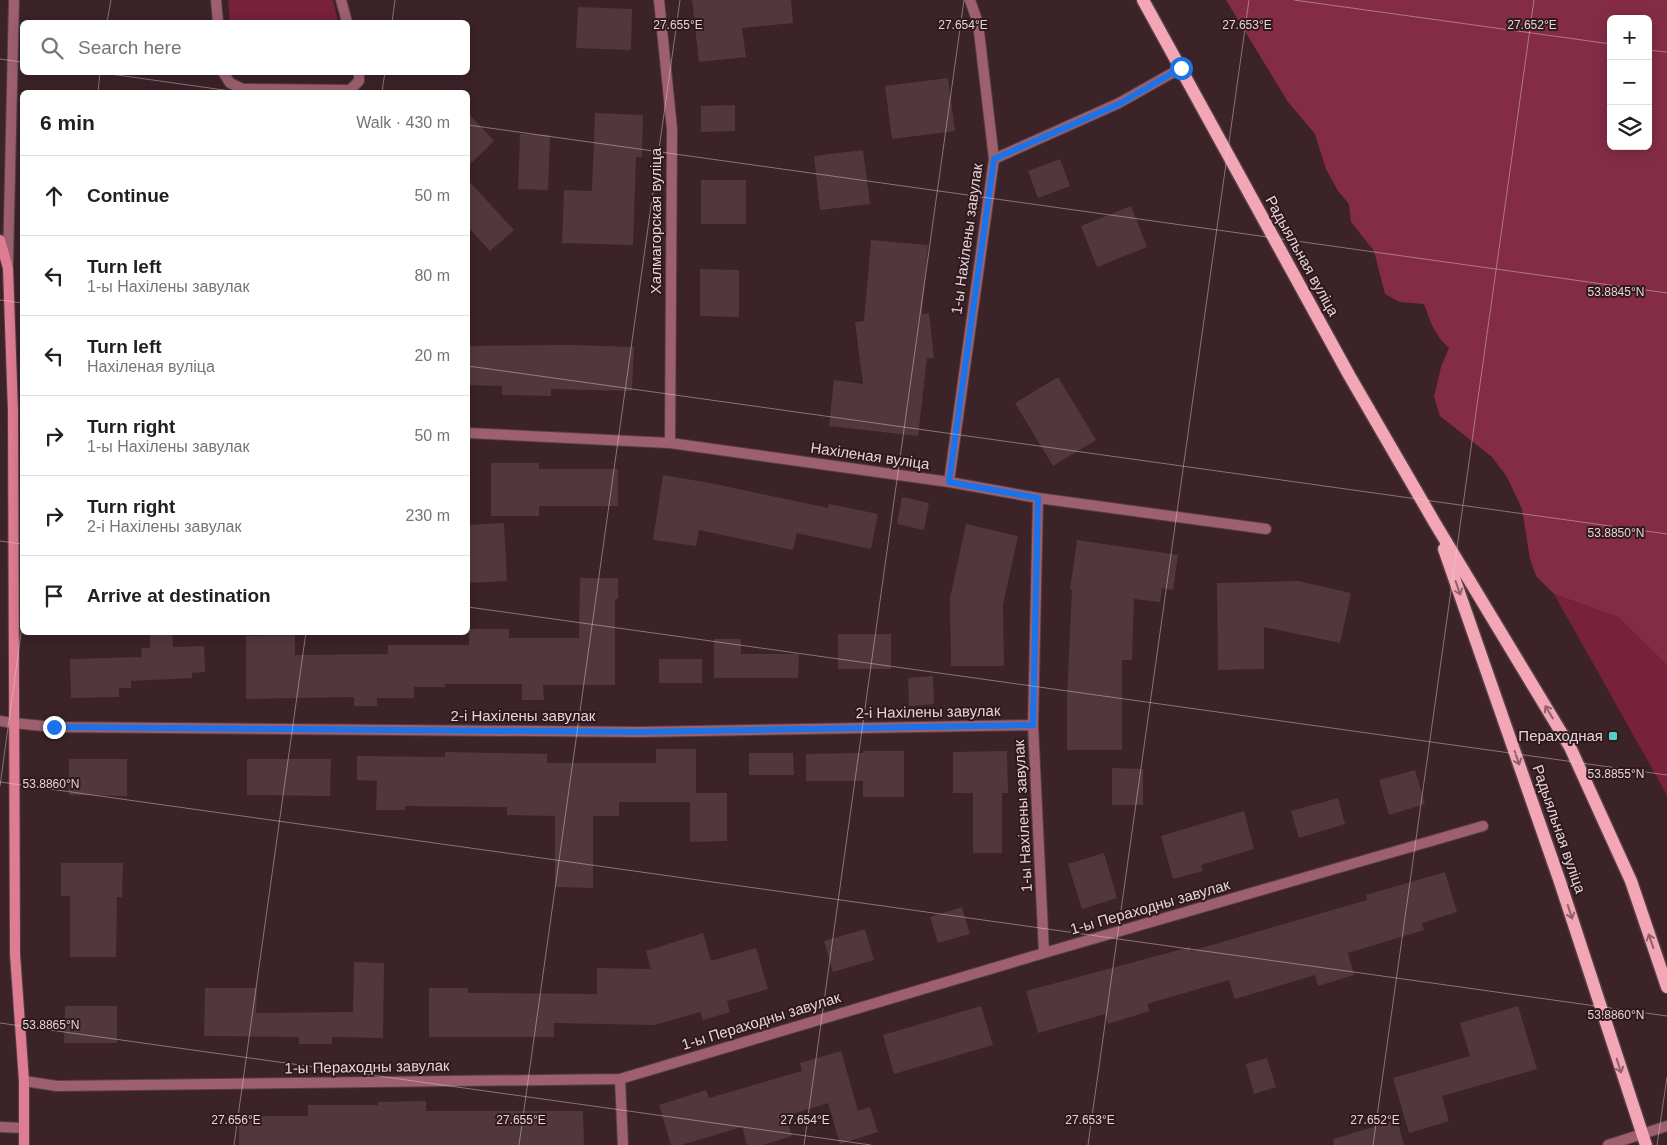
<!DOCTYPE html>
<html lang="en">
<head>
<meta charset="utf-8">
<style>
	body { margin:0; font-family:Helvetica,sans-serif; background:#f6f6f6; color:#202124 }
	.controls { position:absolute; right:15px; top:15px; display:grid; overflow:hidden; border-radius:8px; box-shadow:0 2px 12px #0003 }
	.controls button { width:45px; height:45px; display:grid; place-items:center; padding:0; border:0; border-bottom:1px solid #e0e0e0; background:#fff; color:#202124; font:25px sans-serif }
	.stop { position:absolute; width:15px; height:15px; margin:-11px; border:4px solid #1a73e8; border-radius:50%; background:#fff }
	.stop.end { background:#1a73e8; border-color:#fff; box-shadow:0 1px 5px #0008 }
	.list { margin:0; padding:0; list-style:none }
	h2 { display:flex; justify-content:space-between; align-items:center; height:65px; margin:0; padding:0 20px; font-size:21px }
	h2 small { font-size:16px; font-weight:400; color:#757577 }
	.list li { display:grid; grid-template-columns:32px 1fr auto; gap:15px; align-items:center; box-sizing:border-box; height:80px; padding:0 20px; border-top:1px solid #e0e0e0 }
	.list b { display:block; font-size:19px; white-space:nowrap }
	.list p { margin:0; font-size:16px; white-space:nowrap; color:#757577 }
	.list em { font-size:16px; font-style:normal; color:#757577 }
	.icon { flex:none; width:28px; height:28px; fill:none; stroke:currentColor; stroke-width:2; stroke-linecap:round; stroke-linejoin:round }
	.map { position:relative; flex:none; width:1667px; height:1145px; overflow:hidden }
	.search { position:absolute; background:#fff; box-shadow:0 2px 12px #0003; left:20px; top:20px; width:450px; height:55px; display:flex; align-items:center; gap:12px; box-sizing:border-box; padding:0 18px; border-radius:8px; color:#757577; font-size:19px }
	.panel { position:absolute; background:#fff; box-shadow:0 2px 12px #0003; left:20px; top:90px; width:450px; height:545px; border-radius:8px }
	.map>svg:first-child { display:block }
	.green { fill:#77213c }
	.forest { fill:#842c46; fill-rule:evenodd }
	.building { fill:#52383d }
	.lines { fill:none; stroke-linecap:round; stroke-linejoin:round }
	.service-casing { stroke:#563f44; stroke-width:12 }
	.minor-casing { stroke:#563f44; stroke-width:12 }
	.tertiary-casing { stroke:#563f44; stroke-width:12 }
	.secondary-casing { stroke:#563f44; stroke-width:12 }
	.primary-casing { stroke:#563f44; stroke-width:15 }
	.service { stroke:#9e606e; stroke-width:10 }
	.minor { stroke:#9e606e; stroke-width:10 }
	.tertiary { stroke:#9e606e; stroke-width:10 }
	.secondary { stroke:#de7c93; stroke-width:10 }
	.primary { stroke:#f3a6b6; stroke-width:12 }
	.oneway { stroke:#92606a }
	.route { stroke:#1a73e8; stroke-width:6 }
	.ticks { fill:none; stroke:#e5d4d7; stroke-width:1; stroke-opacity:0.45 }
	.poi-dot { fill:#57cec1; stroke:#30191e; stroke-width:2 }
	.labels { text-anchor:middle; stroke-width:4; stroke-linejoin:round; paint-order:stroke }
	.street-label { font-size:15px; fill:#e5d4d7; stroke:#30191e }
	.poi-label { font-size:15px; fill:#e5d4d7; stroke:#30191e; text-anchor:end }
	.ticks-label { font-size:12px; text-anchor:middle; fill:#e5d4d7; stroke:#30191e; stroke-width:4; stroke-linejoin:round; paint-order:stroke }
</style>
</head>
<body>
<div class="map">
<svg width="1667" height="1145" viewBox="0 0 1667 1145">
	<rect width="100%" height="100%" fill="#3b2328"/>
	<path class="green" d="M228,0H333L338,22H230Z
		M1554,594L1618,617L1667,665V795Z"/>
	<path class="forest" d="M1226,0H1667V665L1618,617L1554,594L1536,576L1530,559L1522,509L1507,477L1492,457L1440,416L1434,397L1441,367L1449,348C1435,336 1430,321 1424,304L1400,302L1385,294L1374,251L1351,222L1349,204L1338,191L1326,169L1315,134L1288,102ZM1611,19H1648V146H1611Z"/>
	<path class="building" d="M692,0H791L793,23L742,28L746,57L699,62Z
		M578,7L632,9L631,50L576,48Z
		M948,78L955,131L892,139L885,86Z
		M735,105V131L701,132V106Z
		M468,113L494,141L468,166Z
		M595,113L643,115L642,157H636L633,245L562,243L564,190L592,191Z
		M520,134L550,135L548,190L518,189Z
		M863,150L870,204L820,210L814,156Z
		M1060,159L1070,186L1038,198L1028,171Z
		M468,180L514,230L490,251L468,227Z
		M701,180H746V224H701Z
		M1131,206L1147,247L1097,267L1081,226Z
		M871,240L928,245L922,314L929,313L934,358H927L918,436L829,426L834,380L863,384L855,322L864,321Z
		M700,269L739,270V317L700,316Z
		M569,345L634,347L632,391L551,389V396L502,395V386L468,385V346Z
		M1058,377L1096,440L1053,466L1015,403Z
		M491,463H539V469H618V506H539V516H491Z
		M663,475L710,483L828,508L829,504L878,514L871,549L797,533L793,550L699,530L696,546L653,540Z
		M902,497L929,503L924,530L897,524Z
		M504,523L507,581L468,583V525Z
		M966,524L1018,536L1003,605L1004,666H951L950,598Z
		M1077,540L1178,555L1173,590L1162,588L1160,602L1134,599L1132,660H1122V750H1067V698L1072,590H1070Z
		M580,578H618V599H615V685H543L544,700H522V684H445V687H414V698H377V706H354V697L246,699V636L295,635V655L388,654V645H469V629H509V638H579Z
		M1298,581L1351,593L1340,643L1264,627V669L1218,670L1217,583Z
		M150,632H172L173,647L204,646L205,672L192,673V678L131,681V688H119V697L71,698L70,659L142,657L141,648H150Z
		M838,634H891V669H838Z
		M714,639H741V654H799L798,678H714Z
		M659,659H702V683H659Z
		M933,676L934,704L909,706L908,678Z
		M656,749H696V793H727V841L690,842V802H619V816H593V888L555,887V816L507,815V807L405,806V810H376L377,781L357,780V756L445,757V752L547,754V763H656Z
		M863,751H904V797H863V781H806V754L863,753Z
		M1007,751L1008,793H1002V853H973V793H953V752Z
		M749,753H793L794,775H749Z
		M69,759H127V796L69,795Z
		M247,759H331L330,796L247,795Z
		M1112,768L1143,769V805H1112Z
		M1415,770L1425,804L1389,815L1379,780Z
		M1338,798L1345,824L1299,838L1291,811Z
		M1244,811L1254,849L1201,865L1203,871L1173,879L1161,836Z
		M1104,853L1117,898L1082,909L1068,864Z
		M61,863H123L122,897H117L116,957H70V896H61Z
		M1445,872L1457,912L1422,923L1424,930L1348,953L1354,975L1318,986L1315,975L1235,999L1229,980L1147,1004L1150,1011L1108,1024L1105,1014L1038,1033L1026,991L1190,947L1191,951L1367,900L1366,895Z
		M962,907L970,934L938,943L930,917Z
		M865,929L874,960L833,972L824,941Z
		M703,933L711,961L756,948L768,989L727,1001L730,1012L703,1020L700,1012L655,1025L554,1023V1037H429V988H468V993L597,994V968L651,969L646,951Z
		M354,962L384,963L383,1038L332,1037V1044H299V1037L204,1036L205,988H257L256,1013L353,1012Z
		M65,1006H117V1043H64Z
		M981,1006L993,1045L894,1074L883,1035Z
		M1518,1006L1537,1069L1442,1096L1449,1121L1409,1133L1393,1078L1470,1056L1460,1023Z
		M841,1051L858,1111L870,1107L878,1132L840,1144L828,1103L786,1116L792,1136L763,1145H747L742,1127L681,1145H671L659,1105L706,1090L709,1098L802,1071L800,1063Z
		M1267,1058L1276,1087L1254,1094L1246,1064Z
		M426,1101V1111H583L584,1145H239V1116H308V1105H378V1102Z
		M1397,1120L1404,1145H1334L1333,1139Z"/>
	<g class="lines">
		<defs>
			<path id="service" d="M216,0L218,22
				M341,0L347,22
				M223,72L230,83L243,89L350,90L359,81V72
				M994,159L1119,103L1181,68
				M0,721L13,723
				M620,1079L623,1145
				M0,1127L24,1128"/>
			<path id="minor" d="M659,0L672,129L670,443
				M8,264L14,0
				M468,433L670,443L949,482L1038,498L1266,529
				M949,482L994,159L978,23L970,0
				M1038,498L1033,725L1044,953
				M13,723L54,727L640,732L1033,725
				M24,1081L57,1086L620,1079L1044,953L1483,826"/>
			<path id="tertiary" d="M1608,1145L1667,1126"/>
			<path id="secondary" d="M0,240L8,268L13,411L15,954L24,1081V1145"/>
			<path id="primary" d="M1143,0L1349,375L1436,525L1570,747L1631,881L1667,987
				M1444,549L1560,882L1646,1145"/>
		</defs>
		<use href="#service" class="service-casing"/>
		<use href="#minor" class="minor-casing"/>
		<use href="#tertiary" class="tertiary-casing"/>
		<use href="#secondary" class="secondary-casing"/>
		<use href="#primary" class="primary-casing"/>
		<use href="#service" class="service"/>
		<use href="#minor" class="minor"/>
		<use href="#tertiary" class="tertiary"/>
		<use href="#secondary" class="secondary"/>
		<use href="#primary" class="primary"/>
	</g>
	<defs><path id="oneway-shaft" d="M-6 0H5M1.5-3L5.5 0L1.5 3" fill="none" stroke-width="1.6" stroke-linecap="round" stroke-linejoin="round" transform="scale(1.25)"/></defs>
	<g class="oneway">
		<use href="#oneway-shaft" transform="translate(1458 588) rotate(71)"/>
		<use href="#oneway-shaft" transform="translate(1549 712) rotate(-121)"/>
		<use href="#oneway-shaft" transform="translate(1517 758) rotate(71)"/>
		<use href="#oneway-shaft" transform="translate(1570 912) rotate(72)"/>
		<use href="#oneway-shaft" transform="translate(1651 941) rotate(-109)"/>
		<use href="#oneway-shaft" transform="translate(1619 1066) rotate(72)"/>
	</g>
	<g class="lines">
		<path class="route" d="M54,727L640,732L1033,725L1038,498L949,482L994,159L1119,104L1181,68"/>
	</g>
	<path class="ticks" d="M1294,0L1611,44M107,22L111,0M392,22L395,0M1648,50L1667,52M0,59L22,62M96,72L238,92M98,92L100,72M382,92L385,72M468,125L1667,293M0,300L22,303M468,366L1667,534M0,541L22,544M468,607L1667,775M0,782L1667,1016M0,786L22,626M0,1023L871,1145M234,1145L306,632M519,1145L680,0M804,1145L964,0M1088,1145L1249,0M1373,1145L1534,0M1657,1145L1667,1077"/>
	<rect class="poi-dot" x="1608" y="731" width="10" height="10" rx="2.5"/>
	<g class="labels">
		<g class="street-label">
			<text transform="translate(656 221) rotate(-90)" y="5">Халмагорская вуліца</text>
			<text transform="translate(967 239) rotate(-82)" y="5">1-ы Нахілены завулак</text>
			<text transform="translate(1302 256) rotate(61)" y="5">Радыяльная вуліца</text>
			<text transform="translate(870 456) rotate(8)" y="5">Нахіленая вуліца</text>
			<text transform="translate(928 712) rotate(-1)" y="5">2-і Нахілены завулак</text>
			<text x="523" y="721">2-і Нахілены завулак</text>
			<text transform="translate(1023 816) rotate(-93)" y="5">1-ы Нахілены завулак</text>
			<text transform="translate(1559 829) rotate(71)" y="5">Радыяльная вуліца</text>
			<text transform="translate(1150 907) rotate(-16)" y="5">1-ы Пераходны завулак</text>
			<text transform="translate(761 1021) rotate(-17)" y="5">1-ы Пераходны завулак</text>
			<text transform="translate(367 1067) rotate(-1)" y="5">1-ы Пераходны завулак</text>
		</g>
		<g class="poi-label">
			<text x="1603" y="741">Пераходная</text>
		</g>
	</g>
	<g class="ticks-label">
		<text x="678" y="29">27.655°E</text>
		<text x="963" y="29">27.654°E</text>
		<text x="1247" y="29">27.653°E</text>
		<text x="1532" y="29">27.652°E</text>
		<text x="1616" y="296">53.8845°N</text>
		<text x="1616" y="537">53.8850°N</text>
		<text x="1616" y="778">53.8855°N</text>
		<text x="51" y="788">53.8860°N</text>
		<text x="1616" y="1019">53.8860°N</text>
		<text x="51" y="1029">53.8865°N</text>
		<text x="236" y="1124">27.656°E</text>
		<text x="521" y="1124">27.655°E</text>
		<text x="805" y="1124">27.654°E</text>
		<text x="1090" y="1124">27.653°E</text>
		<text x="1375" y="1124">27.652°E</text>
	</g>
</svg>
<div class="controls">
<button>+</button>
<button>−</button>
<button><svg class="icon" aria-label="layers" viewBox="0 0 24 24"><path d="M12 4l9 5-9 5-9-5zM3 14l9 5 9-5"/></svg></button>
</div>
<div class="stop" style="left:1181px;top:68px"></div>
<div class="stop end" style="left:54px;top:727px"></div>
<div class="search"><svg class="icon" aria-label="search" viewBox="0 0 24 24"><circle cx="10" cy="10" r="6"/><path d="M15 15l6 6"/></svg>Search here</div>
<section class="panel">
<h2>6 min<small>Walk · 430 m</small></h2>
<ul class="list">
<li><svg class="icon" aria-label="ahead" viewBox="0 0 24 24"><path d="M12 20V5M6 11l6-6 6 6"/></svg><div><b>Continue</b></div><em>50 m</em></li>
<li><svg class="icon" aria-label="left" viewBox="0 0 24 24"><path d="M17 20v-9H6M10 6l-5 5 5 5"/></svg><div><b>Turn left</b><p>1-ы Нахілены завулак</p></div><em>80 m</em></li>
<li><svg class="icon" aria-label="left" viewBox="0 0 24 24"><path d="M17 20v-9H6M10 6l-5 5 5 5"/></svg><div><b>Turn left</b><p>Нахіленая вуліца</p></div><em>20 m</em></li>
<li><svg class="icon" aria-label="right" viewBox="0 0 24 24"><path d="M7 20v-9h11M14 6l5 5-5 5"/></svg><div><b>Turn right</b><p>1-ы Нахілены завулак</p></div><em>50 m</em></li>
<li><svg class="icon" aria-label="right" viewBox="0 0 24 24"><path d="M7 20v-9h11M14 6l5 5-5 5"/></svg><div><b>Turn right</b><p>2-і Нахілены завулак</p></div><em>230 m</em></li>
<li><svg class="icon" aria-label="arrive" viewBox="0 0 24 24"><path d="M6 21V4h12l-3 4 3 4H6"/></svg><div><b>Arrive at destination</b></div></li>
</ul>
</section>
</div>
</body>
</html>
